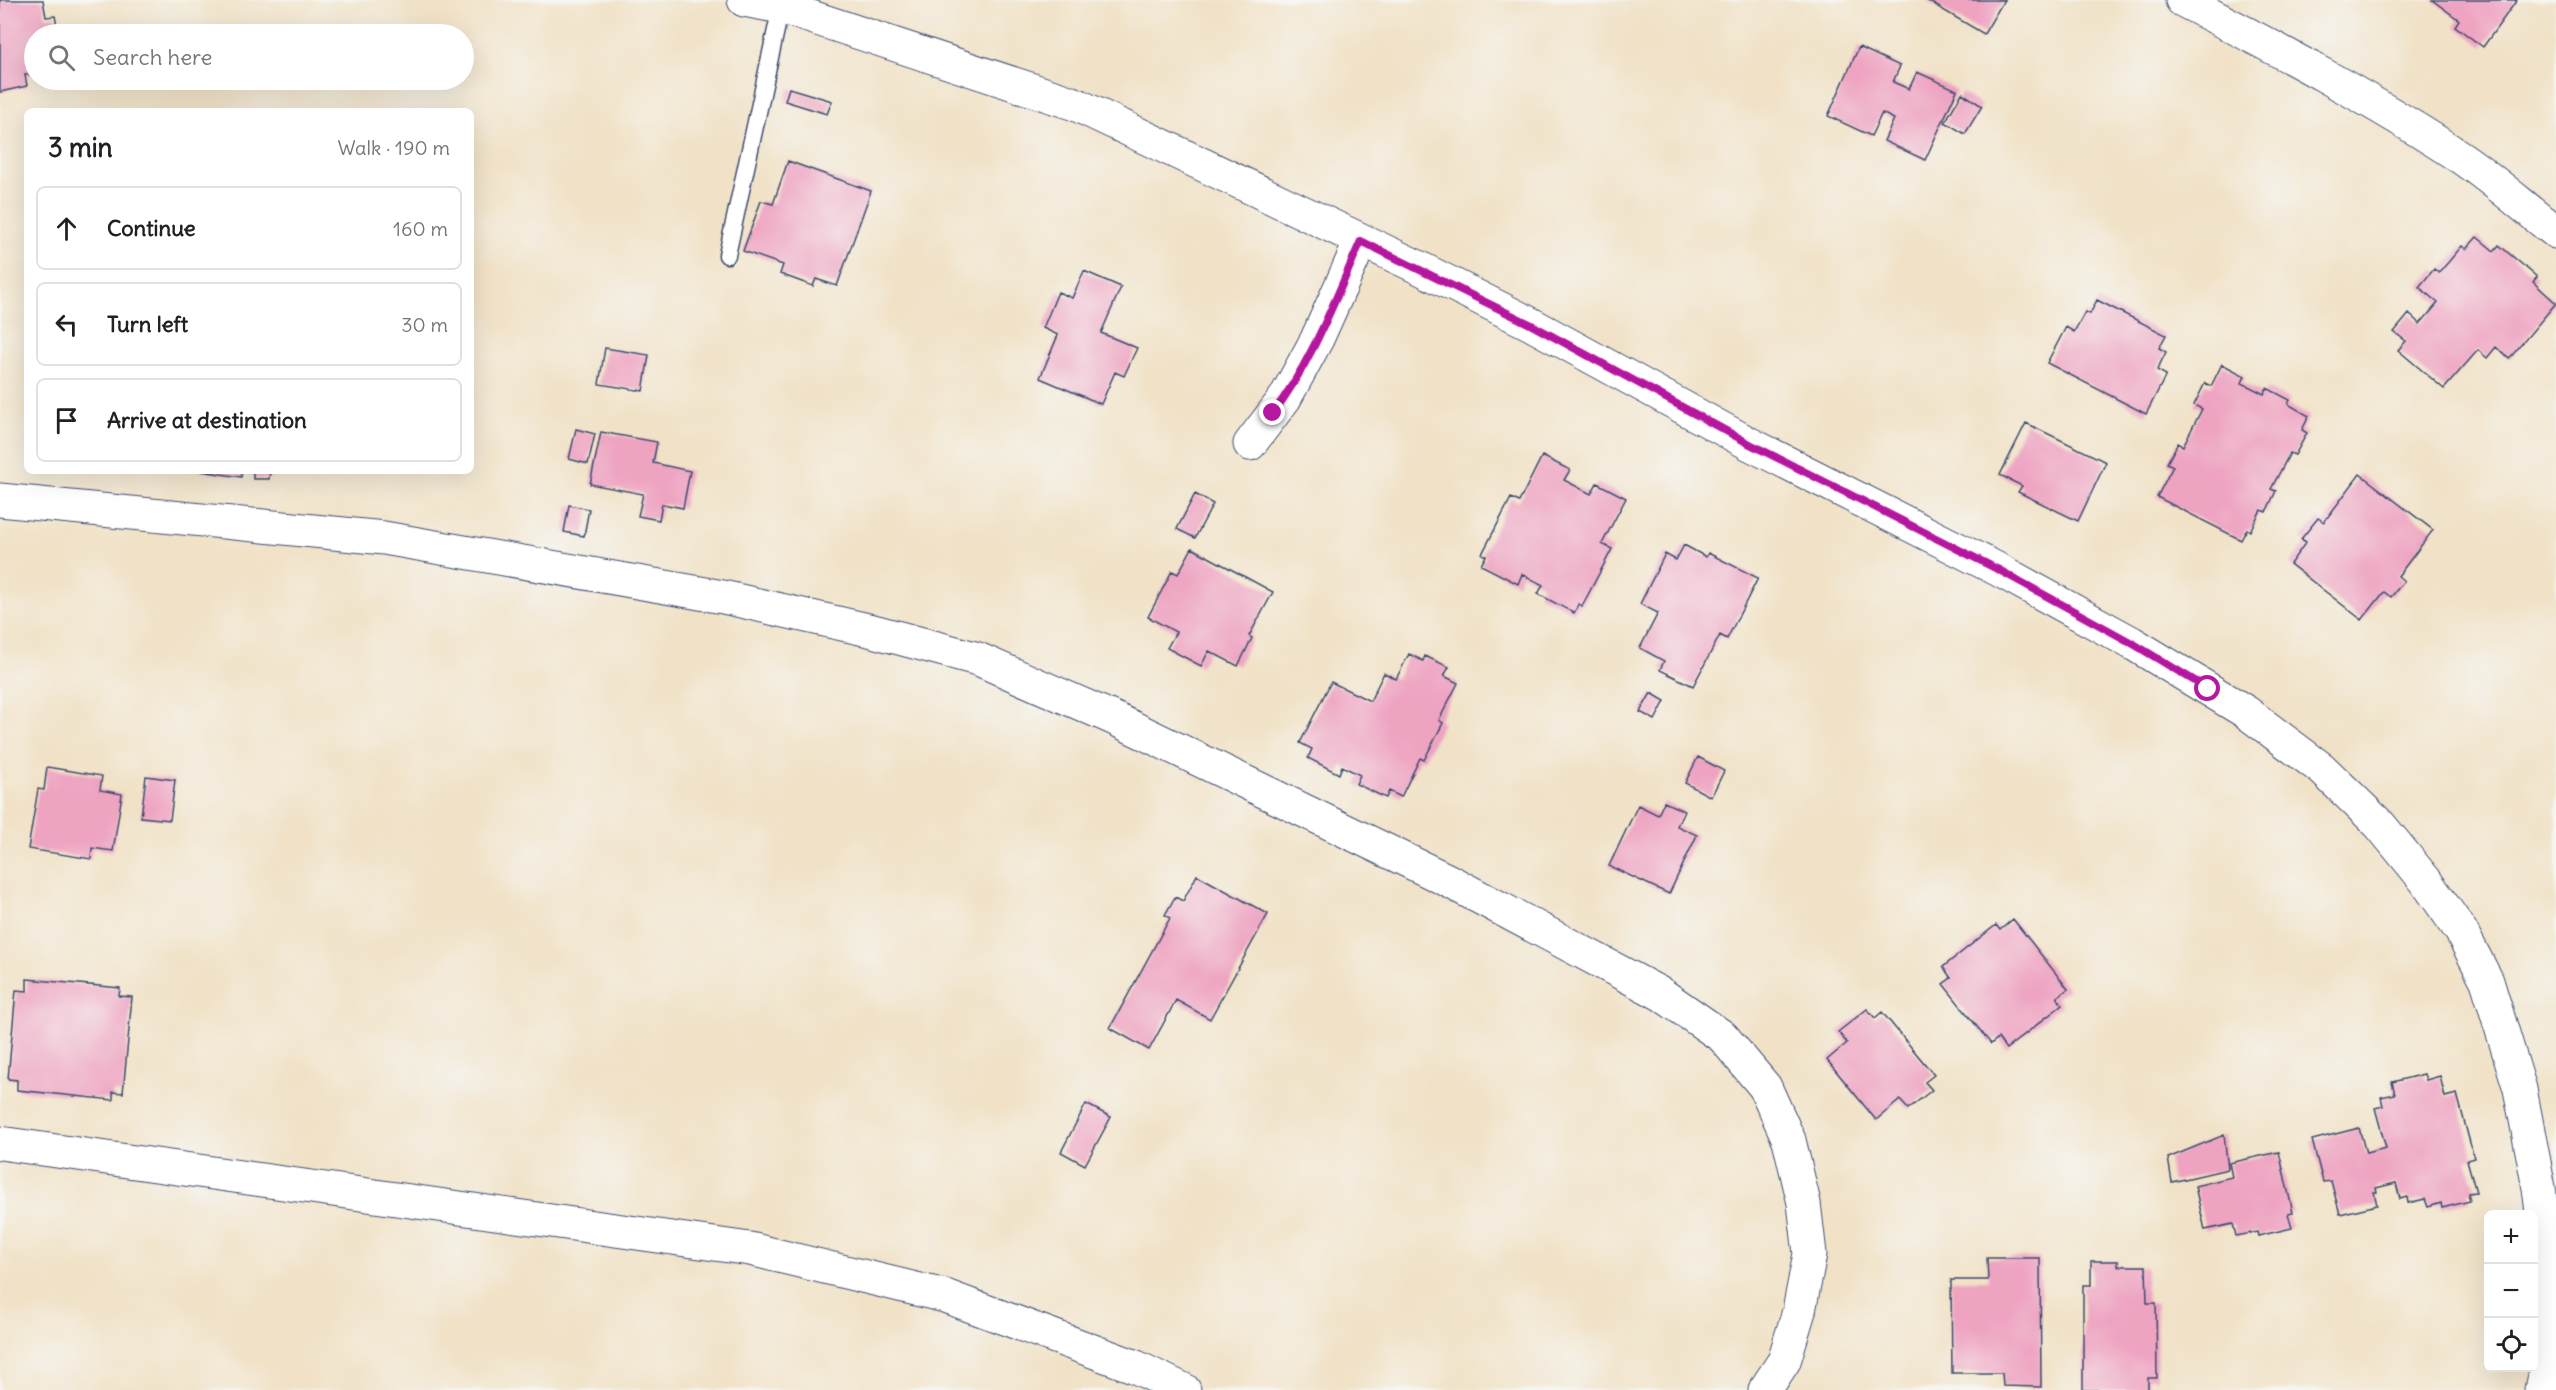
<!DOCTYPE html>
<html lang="en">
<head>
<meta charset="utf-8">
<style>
	body { margin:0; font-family:Delius,sans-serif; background:#f6f6f6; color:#202124 }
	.controls { position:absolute; right:18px; bottom:18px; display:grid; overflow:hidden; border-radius:9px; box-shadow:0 6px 24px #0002 }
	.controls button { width:54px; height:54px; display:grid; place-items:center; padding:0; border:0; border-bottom:2px solid #e0e0e0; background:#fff; color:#202124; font:30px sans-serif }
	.stop { position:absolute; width:18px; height:18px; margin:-14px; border:4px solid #b5179e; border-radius:50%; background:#fff }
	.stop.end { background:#b5179e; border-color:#fff; box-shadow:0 2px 6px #0008 }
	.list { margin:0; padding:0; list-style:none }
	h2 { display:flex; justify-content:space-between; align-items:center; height:78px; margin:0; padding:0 24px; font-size:26px }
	h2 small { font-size:20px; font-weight:400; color:#757577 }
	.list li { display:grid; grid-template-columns:39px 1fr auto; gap:18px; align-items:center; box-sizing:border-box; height:84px; margin:0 12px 12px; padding:0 12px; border:2px solid #e0e0e0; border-radius:9px }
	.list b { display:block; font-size:22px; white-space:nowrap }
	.list em { font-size:20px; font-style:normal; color:#757577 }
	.icon { flex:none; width:33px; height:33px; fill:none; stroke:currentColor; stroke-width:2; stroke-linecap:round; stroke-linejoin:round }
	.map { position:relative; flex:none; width:2556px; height:1390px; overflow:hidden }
	.search { position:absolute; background:#fff; box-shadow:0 6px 24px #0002; left:24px; top:24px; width:450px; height:66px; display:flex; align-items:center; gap:15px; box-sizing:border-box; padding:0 21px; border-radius:33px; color:#757577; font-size:22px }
	.panel { position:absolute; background:#fff; box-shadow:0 6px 24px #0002; left:24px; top:108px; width:450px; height:366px; border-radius:9px }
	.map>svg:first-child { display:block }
	.building { fill:#eea3c1 }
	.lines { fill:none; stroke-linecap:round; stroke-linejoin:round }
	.lane-casing { stroke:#3b4a6e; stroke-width:19 }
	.street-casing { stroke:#3b4a6e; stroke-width:35 }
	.lane { stroke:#fff; stroke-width:16 }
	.street { stroke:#fff; stroke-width:33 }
	.route { stroke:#b5179e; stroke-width:8 }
</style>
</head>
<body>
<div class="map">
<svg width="2556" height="1390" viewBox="0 0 2556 1390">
	<rect width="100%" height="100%" fill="#f6f6f2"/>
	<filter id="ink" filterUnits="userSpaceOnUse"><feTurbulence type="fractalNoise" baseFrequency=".0167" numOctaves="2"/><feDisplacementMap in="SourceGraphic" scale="12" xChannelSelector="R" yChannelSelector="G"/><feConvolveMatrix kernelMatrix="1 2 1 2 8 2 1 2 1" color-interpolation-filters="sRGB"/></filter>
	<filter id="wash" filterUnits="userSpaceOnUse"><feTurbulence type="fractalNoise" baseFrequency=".008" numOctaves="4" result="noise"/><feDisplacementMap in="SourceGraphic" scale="24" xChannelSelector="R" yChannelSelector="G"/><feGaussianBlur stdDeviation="1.35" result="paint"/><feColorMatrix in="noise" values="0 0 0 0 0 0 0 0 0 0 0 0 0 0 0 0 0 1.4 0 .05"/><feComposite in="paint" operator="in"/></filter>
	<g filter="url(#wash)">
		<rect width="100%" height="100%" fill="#f1e2c7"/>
		<g id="blocks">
			<path class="building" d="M0,0H43L46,17L55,16L59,34H34V74L25,75L27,86L0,92Z
				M1926,0H2004L1984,34Z
				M2432,0H2517L2483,47L2455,26L2459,20Z
				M1859,47L1900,66L1893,82L1909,89L1917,72L1957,90L1925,160L1884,141L1894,119L1882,113L1871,136L1828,116Z
				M789,88L832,101L827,114L785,101Z
				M1962,93L1982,106L1965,134L1945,122Z
				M788,161L871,191L837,286L816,279L813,286L780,274L783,265L743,251L761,201L773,204Z
				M2477,237L2494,251L2499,245L2537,277L2533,282L2556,303L2509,359L2496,347L2487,358L2478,350L2444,389L2398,350L2406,341L2394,332L2409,314L2420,324L2438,303L2419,287L2434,269L2439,273L2462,246L2466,249Z
				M1084,271L1121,287L1101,333L1137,348L1124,376L1115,372L1101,404L1040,378L1058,335L1043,328L1058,292L1072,298Z
				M2097,300L2166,335L2159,348L2166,352L2157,370L2166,375L2146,414L2047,363L2066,327L2074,332L2085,312L2090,314Z
				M605,348L649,355L643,391L599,384Z
				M2222,364L2245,376L2242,383L2264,394L2267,388L2290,400L2288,404L2309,416L2302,430L2307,433L2295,455L2290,453L2271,489L2276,491L2266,512L2261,510L2250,531L2247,529L2241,540L2157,497L2173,466L2167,463L2178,443L2183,446L2202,409L2194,405L2205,383L2211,386Z
				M2026,423L2106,462L2078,521L2018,492L2022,486L2000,475Z
				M576,429L595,434L588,464L569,459Z
				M601,432L657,442L653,463L690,471L683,508L662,504L659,520L638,516L643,494L590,484Z
				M1542,456L1570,470L1564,480L1591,494L1597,483L1626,498L1602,544L1612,549L1582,606L1579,604L1574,613L1538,594L1543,585L1522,574L1518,584L1481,565L1486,556L1482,554L1511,498L1519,502Z
				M200,471H242L241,477Z
				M253,471H270L269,479H253Z
				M2360,474L2433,530L2398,576L2404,581L2391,597L2384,592L2362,620L2290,564L2306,542L2301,539L2318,518L2324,522Z
				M1195,494L1213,504L1195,538L1177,529Z
				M569,505L589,509L584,536L564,532Z
				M1684,545L1706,557L1708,553L1758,578L1727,639L1720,635L1693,686L1660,670L1664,661L1640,648L1658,613L1640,604L1665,554L1676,560Z
				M1192,548L1273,592L1249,636L1252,638L1238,666L1209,651L1201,666L1167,648L1176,632L1148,617L1172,571L1178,574Z
				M1409,654L1423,661L1425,656L1449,667L1444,676L1458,683L1439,720L1443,723L1424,760L1420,758L1401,797L1389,791L1386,798L1356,784L1360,775L1342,766L1339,774L1308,758L1312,749L1300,743L1331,682L1370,701L1384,673L1396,679Z
				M1651,693L1665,701L1655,720L1640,712Z
				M1698,757L1724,771L1711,797L1685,783Z
				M47,767L102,776L100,790L122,794L113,851L92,848L91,859L28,849L38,789L44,790Z
				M146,776L175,780L170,820L141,817Z
				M1664,802L1684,811L1677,826L1697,835L1669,894L1609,866L1638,805L1658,815Z
				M1197,875L1268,914L1210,1019L1176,1000L1149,1050L1110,1028L1170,918L1165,915L1175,897L1183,901Z
				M2013,919L2068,989L2057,997L2062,1005L2006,1049L1998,1038L1991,1044L1943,984L1951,978L1943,967L1996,925L2000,930Z
				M27,979L120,988L119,996L132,997L123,1093L113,1092V1100L17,1090V1080L8,1079L16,990L27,991Z
				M1867,1009L1875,1018L1882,1012L1934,1075L1925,1082L1932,1090L1908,1109L1900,1100L1876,1120L1827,1060L1847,1043L1838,1032Z
				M2424,1074L2426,1080L2440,1076L2445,1097L2457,1094L2474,1158L2467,1160L2476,1192L2468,1193L2470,1201L2442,1208L2441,1203L2428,1207L2425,1199L2408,1203L2407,1197L2400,1199L2396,1183L2376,1188L2377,1192H2374L2377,1205L2340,1214L2331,1181L2323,1182L2312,1140L2359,1128L2366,1153L2386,1148L2375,1108L2383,1106L2381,1097L2395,1094L2392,1082Z
				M1086,1104L1111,1117L1085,1165L1061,1152Z
				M2224,1135L2228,1169L2172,1182L2168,1158Z
				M2279,1152L2293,1213L2288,1214L2292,1228L2258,1236L2257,1232L2236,1236L2233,1224L2205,1230L2195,1186L2232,1177L2229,1163Z
				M1987,1258H2040L2041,1387L2003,1386L2002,1373H1952L1951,1280H1988Z
				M2091,1261H2118V1266H2146L2147,1303H2156L2157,1378H2148V1390H2083V1285H2091Z"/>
		</g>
	</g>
	<g filter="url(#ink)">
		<use href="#blocks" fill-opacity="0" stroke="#3b4a6e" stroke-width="1.5"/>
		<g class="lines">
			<defs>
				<path id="lane" d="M727,255L781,7"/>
				<path id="street" d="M744,0L781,7L1075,104L1420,268L1531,324L1750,444L1999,570L2132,643L2246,712L2322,769L2380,825L2425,880L2461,931L2487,981L2520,1089L2539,1188L2551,1287L2545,1370L2541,1390
					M2182,0C2277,49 2374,100 2463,159C2495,181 2525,208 2556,232
					M1250,444L1285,398L1317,339L1361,241
					M0,500L384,538L723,597L873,631L978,659L1113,718L1447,880L1661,994L1723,1037L1765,1087L1789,1140L1804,1203L1810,1254L1799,1311L1784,1361L1765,1390
					M0,1143L750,1249L945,1296L1136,1367L1184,1390"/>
			</defs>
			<use href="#lane" class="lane-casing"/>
			<use href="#street" class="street-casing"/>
			<use href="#lane" class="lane"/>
			<use href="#street" class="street"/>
		</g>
	</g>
	<g class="lines" filter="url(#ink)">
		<path class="route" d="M1273,413C1312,362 1335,299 1361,241L1530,324L1750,444L1999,570L2132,643L2208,689"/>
	</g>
</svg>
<div class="controls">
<button>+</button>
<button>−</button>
<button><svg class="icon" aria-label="locate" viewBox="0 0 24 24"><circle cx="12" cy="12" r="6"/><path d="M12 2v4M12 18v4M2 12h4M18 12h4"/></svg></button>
</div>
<div class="stop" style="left:2208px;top:689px"></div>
<div class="stop end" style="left:1273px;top:413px"></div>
<div class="search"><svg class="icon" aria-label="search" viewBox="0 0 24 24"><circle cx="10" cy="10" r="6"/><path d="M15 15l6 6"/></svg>Search here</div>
<section class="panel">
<h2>3 min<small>Walk · 190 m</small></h2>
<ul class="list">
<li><svg class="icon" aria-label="ahead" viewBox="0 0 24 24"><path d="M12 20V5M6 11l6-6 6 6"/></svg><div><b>Continue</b></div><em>160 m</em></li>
<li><svg class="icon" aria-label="left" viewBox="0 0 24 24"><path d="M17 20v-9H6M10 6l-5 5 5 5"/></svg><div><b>Turn left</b></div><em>30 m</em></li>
<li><svg class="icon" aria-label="arrive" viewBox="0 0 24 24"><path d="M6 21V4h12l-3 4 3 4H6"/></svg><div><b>Arrive at destination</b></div></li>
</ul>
</section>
</div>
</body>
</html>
